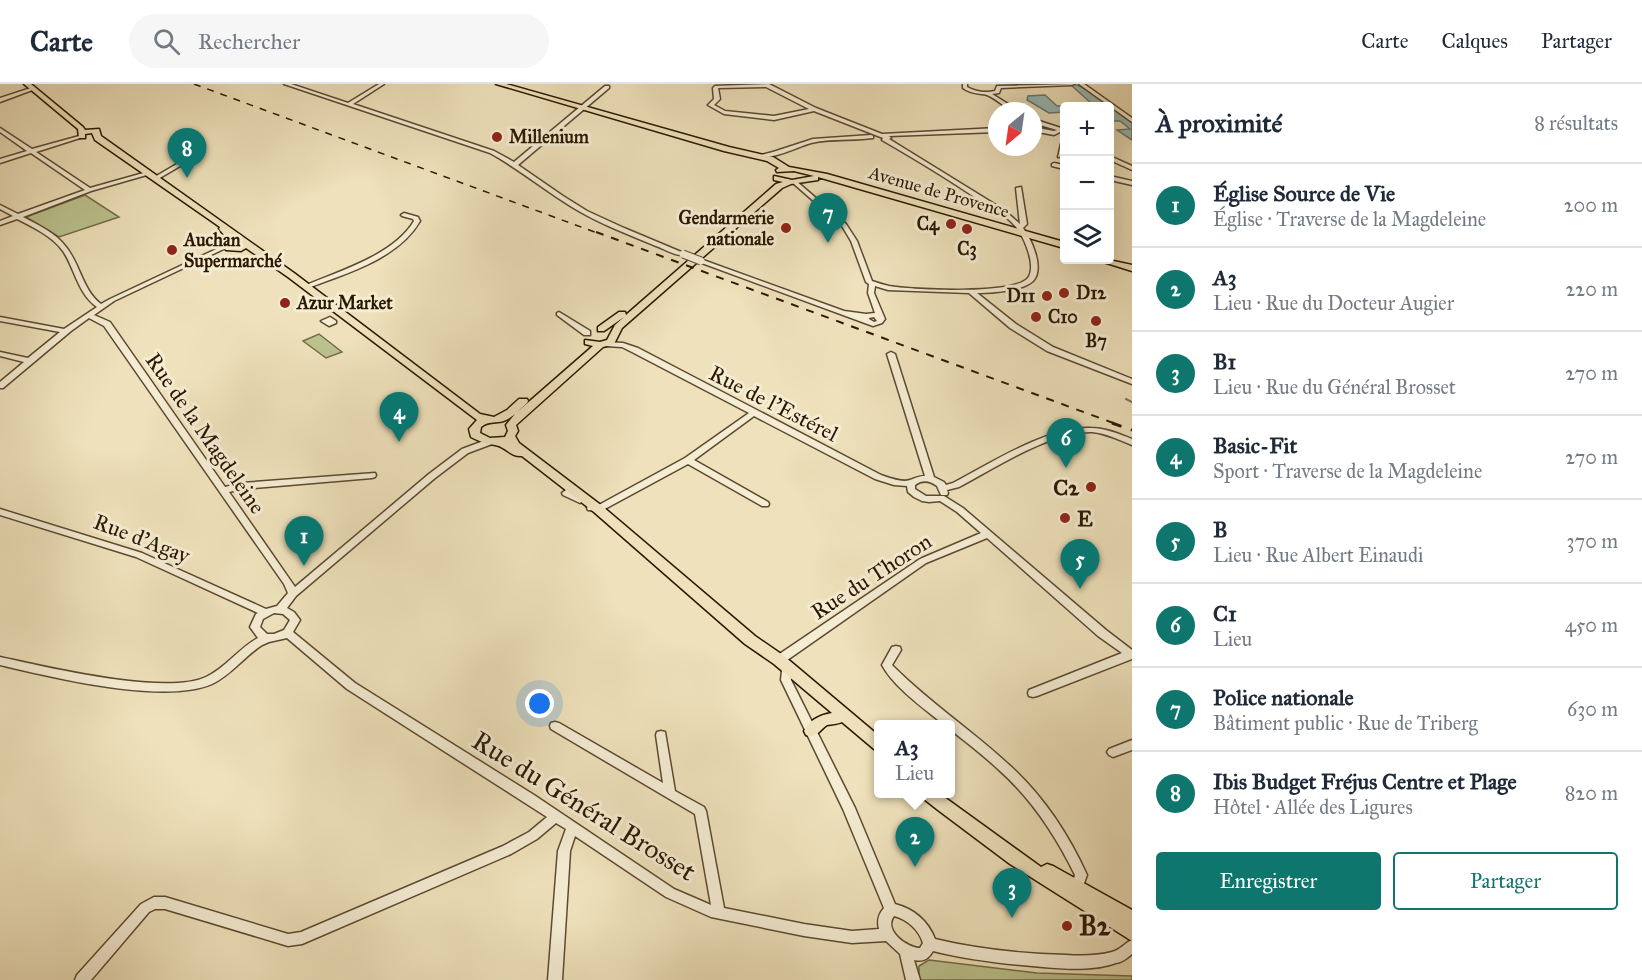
<!DOCTYPE html>
<html lang="fr">
<head>
<meta charset="utf-8">
<style>
	body { margin:0; font-family:"IM FELL Great Primer",serif; background:#f6f6f7; color:#1f2937 }
	.controls { position:absolute; right:18px; top:18px; display:grid; overflow:hidden; border-radius:6px; box-shadow:0 6px 24px #0002 }
	.controls button { width:54px; height:54px; display:grid; place-items:center; padding:0; border:0; border-bottom:2px solid #e0e1e3; background:#fff; color:#1f2937; font:30px sans-serif }
	.compass { position:absolute; left:988px; top:18px; width:54px; height:54px; border-radius:50%; background:#fff; box-shadow:0 6px 24px #0002; rotate:209deg }
	.you { position:absolute; left:540px; top:620px; width:21px; height:21px; margin:-15px; border:4px solid #fff; border-radius:50%; background:#1a73e8; box-shadow:0 0 0 9px #1a73e833 }
	.badge { display:grid; place-items:center; width:39px; height:39px; border-radius:50%; background:#0f766e; color:#fff; font-size:20px; font-weight:700 }
	.pin { position:absolute; translate:-50% -50px; filter:drop-shadow(0 2px 3px #0008) }
	.pin::after { content:''; position:absolute; top:32px; width:21px; height:18px; background:inherit; clip-path:polygon(0 0,100% 0,50% 100%) }
	.popup { position:absolute; left:874px; top:636px; width:81px; height:78px; box-sizing:border-box; display:grid; place-content:center; border-radius:6px; background:#fff; filter:drop-shadow(0 2px 4px #0005); font-size:20px; white-space:nowrap; color:#747a83 }
	.popup b { font-size:22px; color:#1f2937 }
	.popup::after { content:''; position:absolute; left:50%; top:100%; margin-left:-12px; border:12px solid transparent; border-top-color:#fff }
	.list { margin:0; padding:0; list-style:none }
	h2 { display:flex; justify-content:space-between; align-items:center; height:78px; margin:0; padding:0 24px; font-size:26px }
	h2 small { font-size:20px; font-weight:400; color:#747a83 }
	.list li { display:grid; grid-template-columns:39px 1fr auto; gap:18px; align-items:center; box-sizing:border-box; height:84px; padding:0 24px; border-top:2px solid #e0e1e3 }
	.list b { display:block; font-size:22px; white-space:nowrap }
	.list p { margin:0; font-size:20px; white-space:nowrap; color:#747a83 }
	.list em { font-size:20px; font-style:normal; color:#747a83 }
	.actions { display:flex; gap:12px; padding:18px 24px }
	.actions a { flex:1; padding:14px 0; border:2px solid #0f766e; border-radius:6px; text-align:center; font-size:21px; color:#0f766e }
	.actions .main { background:#0f766e; color:#fff }
	.icon { flex:none; width:33px; height:33px; fill:none; stroke:currentColor; stroke-width:2; stroke-linecap:round; stroke-linejoin:round }
	.map { position:relative; flex:none; width:1132px; height:896px; overflow:hidden }
	header { display:flex; align-items:center; gap:36px; box-sizing:border-box; height:84px; padding:0 30px; background:#fff; border-bottom:2px solid #e0e1e3 }
	header strong { font-size:28px }
	nav { display:flex; gap:33px; margin-inline-start:auto; font-size:21px }
	.search { width:420px; height:54px; background:#f6f6f7; display:flex; align-items:center; gap:15px; box-sizing:border-box; padding:0 21px; border-radius:33px; color:#747a83; font-size:22px }
	main { display:flex }
	aside { flex:1; background:#fff }
	.map>svg:first-child { display:block }
	.green { fill:#bbc28e; stroke:#736d48; stroke-width:1.5 }
	.water { fill:#9bbcb6; stroke:#6e7a6e; stroke-width:1.5 }
	.lines { fill:none; stroke-linecap:round; stroke-linejoin:round }
	.stream { stroke:#6e7a6e; stroke-width:2 }
	.minor-casing { stroke:#5c4a30; stroke-width:3 }
	.major-casing { stroke:#2b1801; stroke-width:3 }
	.minor { fill:#f4ecd3; fill-rule:evenodd }
	.major { fill:#eee1bb; fill-rule:evenodd }
	.rail-far2 { stroke:#2b1801; stroke-width:1.5; stroke-dasharray:7 7; stroke-linecap:butt }
	.rail-far1 { stroke:#2b1801; stroke-width:2; stroke-dasharray:8 8; stroke-linecap:butt }
	.rail { stroke:#2b1801; stroke-width:3; stroke-dasharray:10 10; stroke-linecap:butt }
	.minor-bridge-casing { stroke:#5c4a30; stroke-width:9; stroke-linecap:butt }
	.minor-bridge { stroke:#f4ecd3; stroke-width:7 }
	.poi-dot { fill:#8f2418; stroke:#f4ecd3; stroke-width:2 }
	.labels { text-anchor:middle; stroke-width:6; stroke-linejoin:round; paint-order:stroke }
	.far-poi-label { font-size:18px; font-weight:bold; fill:#2b1801; stroke:#f4ecd3; text-anchor:start }
	.far-street-label { font-size:18px; fill:#2b1801; stroke:#f4ecd3 }
	.street-label { font-size:22px; fill:#2b1801; stroke:#f4ecd3 }
	.poi-label { font-size:22px; font-weight:bold; fill:#2b1801; stroke:#f4ecd3; text-anchor:end }
	.near-street-label { font-size:27px; fill:#2b1801; stroke:#f4ecd3 }
	.near-poi-label { font-size:27px; font-weight:bold; fill:#2b1801; stroke:#f4ecd3; text-anchor:start }
</style>
</head>
<body>
<header>
<strong>Carte</strong>
<div class="search"><svg class="icon" aria-label="search" viewBox="0 0 24 24"><circle cx="10" cy="10" r="6"/><path d="M15 15l6 6"/></svg>Rechercher</div>
<nav><a>Carte</a><a>Calques</a><a>Partager</a></nav>
</header>
<main>
<div class="map">
<svg width="1132" height="896" viewBox="0 0 1132 896">
	<rect width="100%" height="100%" fill="#eee1bb"/>
	<filter id="stains"><feTurbulence type="fractalNoise" baseFrequency=".00333" numOctaves="4"/><feColorMatrix values="0 0 0 0 .2 0 0 0 0 .09 0 0 0 0 .02 0 0 0 .5 -.17"/></filter>
	<radialGradient id="worn" r=".72"><stop offset=".6" stop-color="#630" stop-opacity="0"/><stop offset="1" stop-color="#630" stop-opacity=".3"/></radialGradient>
	<path class="green" d="M85,111L119,133L59,153L26,133Z
		M319,250L342,268L326,274L303,257Z
		M929,876L1037,889L1132,892V896H919V882Z"/>
	<path class="water" d="M1070,0C1082,0 1084,7 1091,7L1132,38V56L1117,46L1130,45L1120,37H1113L1110,34V22H1064V28L1049,29L1027,16L1028,12L1045,11L1057,22L1092,20Z"/>
	<g class="lines">
		<path class="stream" d="M1126,315L1132,318"/>
		<defs>
			<path id="minor" d="M284,0H291L348,19L379,0H384L353,20L494,67L514,78L605,2H609V4L518,81L563,112L587,127L624,144L686,170C678,174 665,165 656,162C627,150 598,139 572,123C544,106 519,85 490,69Z
				M769,0L816,24L882,50L997,44V48L889,52L891,54L889,55L1004,126L1020,140L1016,104L1021,103L1027,140L1023,144C1031,155 1045,184 1033,197C1023,207 991,209 977,209L1016,240L1053,263L1132,295V300L1047,267L1010,244L969,209L888,206L875,202L874,209L885,235L882,239L873,242L699,178V176H703L844,227L866,230L875,229L868,209L869,200L866,198L851,157L842,142L793,99L792,98L795,96L846,140L857,157L872,197C878,199 884,201 889,202C912,206 1014,211 1028,194C1037,182 1024,153 1016,143C1006,131 992,124 979,116C948,95 915,75 882,56L883,54L814,27L774,36L724,30L708,21L714,15L713,4L715,2ZM766,3L809,25L774,32L725,27L714,21L720,15L718,4ZM874,233L877,237L874,238L869,235V234Z
				M963,0H967V3C976,8 985,9 995,7L997,2H999L1074,0L1072,1L1001,4L999,9L992,10L1019,27C1006,27 998,15 987,11C978,9 971,10 963,4Z
				M1079,0H1084L1132,34V38Z
				M31,4L35,5L0,18V14Z
				M1033,35L1064,45V46L1054,51L1033,47V43L1054,47L1057,46L1033,39Z
				M0,44L32,65L83,51V53L36,68L90,104L147,88L150,90L91,107L23,133C38,141 56,149 66,163C80,180 83,207 101,220L110,215L225,161L230,162L114,217L94,231L110,238L225,403L241,399L375,389L376,391L375,393L372,394L241,405L229,408L295,503L429,390L462,365L489,355L493,358L492,360L468,369L435,394L296,512L287,524L294,528L300,536L293,548L355,599L534,711L674,805L711,821L695,730L551,645L550,642L551,639L555,638L559,639L663,699L656,651L657,648L661,647L665,648L675,707L704,723L706,727L724,824L804,840L852,847L879,845C877,837 878,831 884,824L843,725L781,596L782,586L786,585L790,586L791,596L855,724L895,820C914,825 928,837 935,855C977,865 1022,870 1066,871C1081,872 1097,872 1112,868C1120,866 1125,859 1132,856V870C1127,874 1123,878 1116,879C1093,887 1067,885 1043,883C1006,880 969,876 933,867C928,875 924,878 914,876L920,896H906L900,870L886,857L852,859L804,852L711,833L666,813L575,752L570,767L562,896H548L558,767L566,745L556,739L537,755L511,770L302,860L288,862L165,825H155L149,828L91,896H75L77,891L141,820L154,813H165L288,850L301,848L503,762L529,748L547,733L347,605L287,554L269,558L262,561C245,572 231,591 212,600C164,621 51,593 0,581V573C46,583 165,612 206,593C226,584 239,564 258,554L250,543L256,530L258,529L136,473L0,431V425L142,469L266,525L277,522L288,509L284,500L104,242L89,234L71,247L3,304H0V298L24,278L0,272V268L28,274L60,248L0,237V233L64,245L97,223C78,210 75,185 63,167C52,152 33,143 17,135L0,141V137L13,132L0,125V121L18,130L85,106L31,69L0,79V75L27,67L0,48ZM274,529L283,530L290,536L284,546L274,550H267L260,543L263,535ZM894,832C907,835 919,846 923,859L920,864C907,864 883,846 894,832Z
				M871,51L873,52V54C853,57 831,54 811,59C797,63 771,77 757,72L773,68L813,55Z
				M1064,58V67L1063,72L1058,73L1061,60Z
				M199,67L204,68L158,95L153,94Z
				M1110,72L1132,82V86L1110,76Z
				M1054,79L1064,81V85L1052,82V80Z
				M1110,92L1132,97V101L1110,96Z
				M404,129L418,133L420,137C398,175 347,189 308,204H304V202C339,187 394,171 414,137L413,135L402,132L401,131Z
				M559,228L590,247V251H584L557,231V229Z
				M330,233L336,237V239L329,242L321,237Z
				M605,258L623,259L638,264L881,391C890,394 902,399 910,396C916,394 919,392 925,392L887,270L891,268L895,270L934,393L944,398L946,401L953,399C991,379 1048,342 1091,344C1105,344 1119,350 1132,355V361C1119,356 1106,349 1092,348C1051,347 995,384 959,403L947,406L948,409L947,411H941L937,402C930,397 923,395 915,401V405L926,412H944L963,424L1106,546L1132,566V575L1037,612L1033,613L1029,612L1028,609L1029,606L1122,569L1098,552L987,454L926,479L783,579L779,580L775,579L774,576L775,573L920,475L981,449L957,428L940,417L929,418L922,417L914,413L908,408L907,402L894,401L875,395L754,332L694,376L768,418L769,420L768,422H762L688,380L601,427L588,426L587,424L588,422H597L685,374L749,329L632,268L622,263L605,262Z
				M566,406L583,414L584,416L580,419L563,411L562,409Z
				M896,562L900,563L901,566L892,581L894,583C929,618 970,645 1007,679C1041,709 1068,749 1087,791L1081,808L1077,810L1073,808L1071,804L1075,791C1056,752 1031,714 998,685C983,671 967,659 951,646V640H944L942,639C922,623 894,603 882,581L892,563Z
				M1132,656V666L1113,673L1109,671L1107,668L1109,665Z"/>
			<path id="major" d="M24,0H31L83,43L85,46L99,45L101,52L294,189L480,330L494,333L507,326L519,315H527L528,317L527,319C519,326 509,338 498,338C491,339 487,338 481,343L480,349L490,354L505,353L508,347L506,341L515,330L593,262L585,260V256L600,258L607,256L615,241L624,233L604,247H598V243L619,228H625L626,231L776,100L783,98L774,96V92L792,96L814,92L794,87L777,88L776,86L779,84L767,77L724,67L496,0H506L729,63L773,73L789,83L827,90L1064,158V164L818,93V96L791,100L782,104L622,244L614,260L603,263L516,341L518,347L515,352L519,359L602,422L755,552L784,572L879,652V667L874,665L842,638C838,640 832,640 827,641C819,646 817,655 806,651L804,647C809,636 820,631 832,629L774,580L745,560L594,428L522,372C510,373 505,362 495,361C484,359 481,358 471,353L469,345L477,336L288,193L246,164L241,167L226,166L223,161L225,152L219,145L220,143L95,56L92,49L85,50V54H79L78,45ZM233,155L240,160L232,161Z
				M1097,176H1109L1132,181V187Z
				M921,710H940L1041,783L1047,780L1053,782L1132,826V857L1010,780L938,726L924,715Z"/>
		</defs>
		<use href="#minor" class="minor-casing"/>
		<use href="#major" class="major-casing"/>
		<use href="#minor" class="minor"/>
		<use href="#major" class="major"/>
		<path class="rail-far2" d="M194,0L600,150"/>
		<path class="rail-far1" d="M596,148L1116,340"/>
		<path class="rail" d="M1112,339L1132,346"/>
		<defs>
			<path id="minor-bridge" d="M683,170L701,177"/>
		</defs>
		<use href="#minor-bridge" class="minor-bridge-casing"/>
		<use href="#minor-bridge" class="minor-bridge"/>
	</g>
	<g class="poi-dot">
		<circle cx="497" cy="53" r="6"/>
		<circle cx="951" cy="140" r="6"/>
		<circle cx="786" cy="144" r="6"/>
		<circle cx="967" cy="145" r="6"/>
		<circle cx="172" cy="166" r="6"/>
		<circle cx="1064" cy="209" r="6"/>
		<circle cx="1047" cy="212" r="6"/>
		<circle cx="285" cy="219" r="6"/>
		<circle cx="1036" cy="233" r="6"/>
		<circle cx="1096" cy="237" r="6"/>
		<circle cx="1091" cy="403" r="6"/>
		<circle cx="1065" cy="434" r="6"/>
		<circle cx="1067" cy="842" r="6"/>
	</g>
	<g class="labels">
		<g class="far-poi-label">
			<text x="509" y="59">Millenium</text>
			<text x="774" y="140" text-anchor="end">Gendarmerie<tspan x="774" dy="21">nationale</tspan></text>
			<text x="939" y="146" text-anchor="end">C4</text>
			<text x="184" y="162">Auchan<tspan x="184" dy="21">Supermarché</tspan></text>
			<text x="967" y="171" text-anchor="middle">C3</text>
			<text x="1076" y="215">D12</text>
			<text x="1035" y="218" text-anchor="end">D11</text>
			<text x="297" y="225">Azur Market</text>
			<text x="1048" y="239">C10</text>
			<text x="1096" y="263" text-anchor="middle">B7</text>
		</g>
		<g class="far-street-label">
			<text transform="translate(939 108) rotate(16)" y="6">Avenue de Provence</text>
		</g>
		<g class="street-label">
			<text transform="translate(774 319) rotate(27)" y="8">Rue de l'Estérel</text>
			<text transform="translate(206 349) rotate(55)" y="8">Rue de la Magdeleine</text>
			<text transform="translate(142 454) rotate(21)" y="8">Rue d'Agay</text>
			<text transform="translate(871 492) rotate(-33)" y="8">Rue du Thoron</text>
		</g>
		<g class="poi-label">
			<text x="1079" y="411">C2</text>
			<text x="1077" y="442" text-anchor="start">E</text>
		</g>
		<g class="near-street-label">
			<text transform="translate(584 722) rotate(32)" y="9">Rue du Général Brosset</text>
		</g>
		<g class="near-poi-label">
			<text x="1079" y="851">B2</text>
		</g>
	</g>
	<rect width="100%" height="100%" filter="url(#stains)"/>
	<rect width="100%" height="100%" fill="url(#worn)"/>
</svg>
<div class="controls">
<button>+</button>
<button>−</button>
<button><svg class="icon" aria-label="layers" viewBox="0 0 24 24"><path d="M12 4l9 5-9 5-9-5zM3 14l9 5 9-5"/></svg></button>
</div>
<svg class="compass" viewBox="-18 -18 36 36"><path d="M0-13l5 13h-10z" fill="#e53935"/><path d="M0 13l5-13h-10z" fill="#747a83"/></svg>
<div class="you"></div>
<div class="pin badge" style="left:304px;top:482px">1</div>
<div class="pin badge" style="left:915px;top:783px">2</div>
<div class="popup"><b>A3</b>Lieu</div>
<div class="pin badge" style="left:1012px;top:834px">3</div>
<div class="pin badge" style="left:399px;top:358px">4</div>
<div class="pin badge" style="left:1080px;top:505px">5</div>
<div class="pin badge" style="left:1066px;top:384px">6</div>
<div class="pin badge" style="left:828px;top:159px">7</div>
<div class="pin badge" style="left:187px;top:94px">8</div>
</div>
<aside>
<h2>À proximité<small>8 résultats</small></h2>
<ul class="list">
<li><span class="badge">1</span><div><b>Église Source de Vie</b><p>Église · Traverse de la Magdeleine</p></div><em>200 m</em></li>
<li><span class="badge">2</span><div><b>A3</b><p>Lieu · Rue du Docteur Augier</p></div><em>220 m</em></li>
<li><span class="badge">3</span><div><b>B1</b><p>Lieu · Rue du Général Brosset</p></div><em>270 m</em></li>
<li><span class="badge">4</span><div><b>Basic-Fit</b><p>Sport · Traverse de la Magdeleine</p></div><em>270 m</em></li>
<li><span class="badge">5</span><div><b>B</b><p>Lieu · Rue Albert Einaudi</p></div><em>370 m</em></li>
<li><span class="badge">6</span><div><b>C1</b><p>Lieu</p></div><em>450 m</em></li>
<li><span class="badge">7</span><div><b>Police nationale</b><p>Bâtiment public · Rue de Triberg</p></div><em>630 m</em></li>
<li><span class="badge">8</span><div><b>Ibis Budget Fréjus Centre et Plage</b><p>Hôtel · Allée des Ligures</p></div><em>820 m</em></li>
</ul>
<div class="actions"><a class="main">Enregistrer</a><a>Partager</a></div>
</aside>
</main>
</body>
</html>
